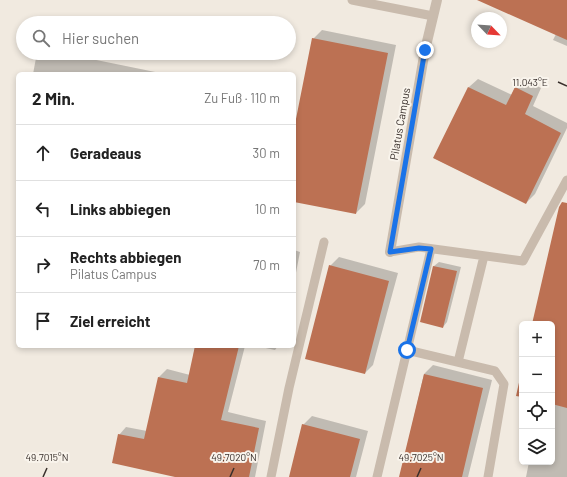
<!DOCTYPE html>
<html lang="de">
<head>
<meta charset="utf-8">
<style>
	body { margin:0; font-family:Barlow,sans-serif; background:#f6f6f6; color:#222 }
	.controls { position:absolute; right:12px; bottom:12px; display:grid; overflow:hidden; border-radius:6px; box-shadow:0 2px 6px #0003 }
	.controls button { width:36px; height:36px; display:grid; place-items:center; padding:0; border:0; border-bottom:1px solid #e0e0e0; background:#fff; color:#222; font:20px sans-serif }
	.compass { position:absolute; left:471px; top:12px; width:36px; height:36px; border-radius:50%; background:#fff; box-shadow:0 2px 6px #0003; rotate:115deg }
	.stop { position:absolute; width:12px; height:12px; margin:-9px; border:3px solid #1a73e8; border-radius:50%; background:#fff }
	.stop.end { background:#1a73e8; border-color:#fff; box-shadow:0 1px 4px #0008 }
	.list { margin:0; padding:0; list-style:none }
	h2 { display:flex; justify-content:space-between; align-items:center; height:52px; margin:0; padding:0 16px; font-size:17px }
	h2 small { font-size:13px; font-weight:400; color:#767676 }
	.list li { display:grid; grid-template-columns:26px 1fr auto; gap:12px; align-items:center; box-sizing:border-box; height:56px; padding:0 16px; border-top:1px solid #e0e0e0 }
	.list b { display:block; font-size:15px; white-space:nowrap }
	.list p { margin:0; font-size:13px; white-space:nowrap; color:#767676 }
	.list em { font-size:13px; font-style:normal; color:#767676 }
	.icon { flex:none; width:22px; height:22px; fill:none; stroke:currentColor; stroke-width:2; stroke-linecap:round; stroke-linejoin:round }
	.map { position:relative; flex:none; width:567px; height:477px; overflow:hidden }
	.search { position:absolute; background:#fff; box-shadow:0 2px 6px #0003; left:16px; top:16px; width:280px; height:44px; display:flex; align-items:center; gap:10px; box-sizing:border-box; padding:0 14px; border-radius:22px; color:#767676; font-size:15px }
	.panel { position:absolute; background:#fff; box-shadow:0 2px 6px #0003; left:16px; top:72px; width:280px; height:276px; border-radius:6px }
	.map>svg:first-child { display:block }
	.shadow { fill:#0003 }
	.building { fill:#bc7153 }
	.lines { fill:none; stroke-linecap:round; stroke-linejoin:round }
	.lane { stroke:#c9bbad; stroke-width:9 }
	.street { stroke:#c9bbad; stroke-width:10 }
	.route { stroke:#1a73e8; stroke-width:5 }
	.ticks { fill:none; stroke:#382f2b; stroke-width:1.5 }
	.labels { text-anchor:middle; stroke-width:4; stroke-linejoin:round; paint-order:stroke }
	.street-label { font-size:11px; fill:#382f2b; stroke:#f9f4ec }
	.ticks-label { font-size:10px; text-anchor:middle; fill:#382f2b; stroke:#f9f4ec; stroke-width:4; stroke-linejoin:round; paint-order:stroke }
</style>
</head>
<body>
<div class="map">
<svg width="567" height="477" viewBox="0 0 567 477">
	<rect width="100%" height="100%" fill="#f1eae0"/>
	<path class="shadow" d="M479,0H567V46L553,40L556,34Z
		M322,30L396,45L365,204L356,213L294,201V121H297L313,39Z
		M41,53H62L165,74H33L36,58Z
		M478,79L512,95L515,87L524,79L541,88L533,106L567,123V128L535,194L526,203L434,158L469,87Z
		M567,209V477H526L529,462H552V324H533Z
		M294,250L300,252L294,283Z
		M339,257L398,273L373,365L365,373L330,266Z
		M439,262L461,267L447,322L443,327L434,266Z
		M195,346H245L228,412L266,421L255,477H179L119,435L126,427L147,431L159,377L167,369L190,375Z
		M256,346H278L275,350Z
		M433,365L492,380L468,477H400L424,374Z
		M312,416L368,431L356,477H290L303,425Z"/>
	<path class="building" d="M477,0H567V40Z
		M312,38L388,53L356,214L294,202V129Z
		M468,87L506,105L515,87L533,96L525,114L561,133L526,204L433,158Z
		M562,202L567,203V408L552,404V324H532L559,207Z
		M329,265L389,281L365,374L305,359Z
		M433,266L457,271L443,328L420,322Z
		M195,346H239L221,420L259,428L249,477H175L112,463L118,434L144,439L158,377L187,383Z
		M522,369V397L516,396Z
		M424,374L483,388L462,477H399Z
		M302,424L360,439L350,477H289Z"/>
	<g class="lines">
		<path class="lane" d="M352,0L433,16
			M390,252L419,247L523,261L567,180
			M407,350L495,371L504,384L488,477
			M458,362L484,256
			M271,477L289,388L324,242
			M377,477L431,249"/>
		<path class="street" d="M390,252L425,50L437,0"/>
	</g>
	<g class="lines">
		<path class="route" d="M407,350L431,249L419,248L390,252L425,50"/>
	</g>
	<path class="ticks" d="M558,82L567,86M43,477L47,468M230,477L234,468M417,477L421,468"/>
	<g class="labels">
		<g class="street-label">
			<text transform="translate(400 124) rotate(-80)" y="4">Pilatus Campus</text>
		</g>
	</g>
	<g class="ticks-label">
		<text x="530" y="86">11.043°E</text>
		<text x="47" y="461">49.7015°N</text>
		<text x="234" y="461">49.7020°N</text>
		<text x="421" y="461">49.7025°N</text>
	</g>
</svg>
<div class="controls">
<button>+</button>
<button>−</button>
<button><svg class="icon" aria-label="locate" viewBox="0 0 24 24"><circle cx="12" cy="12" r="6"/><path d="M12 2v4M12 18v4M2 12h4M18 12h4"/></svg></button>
<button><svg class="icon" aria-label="layers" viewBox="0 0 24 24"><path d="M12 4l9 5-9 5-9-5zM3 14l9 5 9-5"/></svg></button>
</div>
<svg class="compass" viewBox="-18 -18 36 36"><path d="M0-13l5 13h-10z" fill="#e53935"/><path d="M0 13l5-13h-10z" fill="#767676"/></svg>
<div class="stop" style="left:407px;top:350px"></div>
<div class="stop end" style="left:425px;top:50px"></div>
<div class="search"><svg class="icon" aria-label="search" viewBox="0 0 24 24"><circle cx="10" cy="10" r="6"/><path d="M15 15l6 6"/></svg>Hier suchen</div>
<section class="panel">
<h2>2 Min.<small>Zu Fuß · 110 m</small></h2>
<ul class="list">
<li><svg class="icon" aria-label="ahead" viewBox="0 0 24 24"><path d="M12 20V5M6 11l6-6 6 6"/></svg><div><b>Geradeaus</b></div><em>30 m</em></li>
<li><svg class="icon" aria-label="left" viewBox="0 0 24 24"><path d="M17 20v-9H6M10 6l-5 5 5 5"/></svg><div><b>Links abbiegen</b></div><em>10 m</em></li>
<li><svg class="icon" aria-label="right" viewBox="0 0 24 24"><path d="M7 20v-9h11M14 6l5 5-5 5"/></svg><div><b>Rechts abbiegen</b><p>Pilatus Campus</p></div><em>70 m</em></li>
<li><svg class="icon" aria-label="arrive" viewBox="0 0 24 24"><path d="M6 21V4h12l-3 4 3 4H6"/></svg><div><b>Ziel erreicht</b></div></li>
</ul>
</section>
</div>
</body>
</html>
